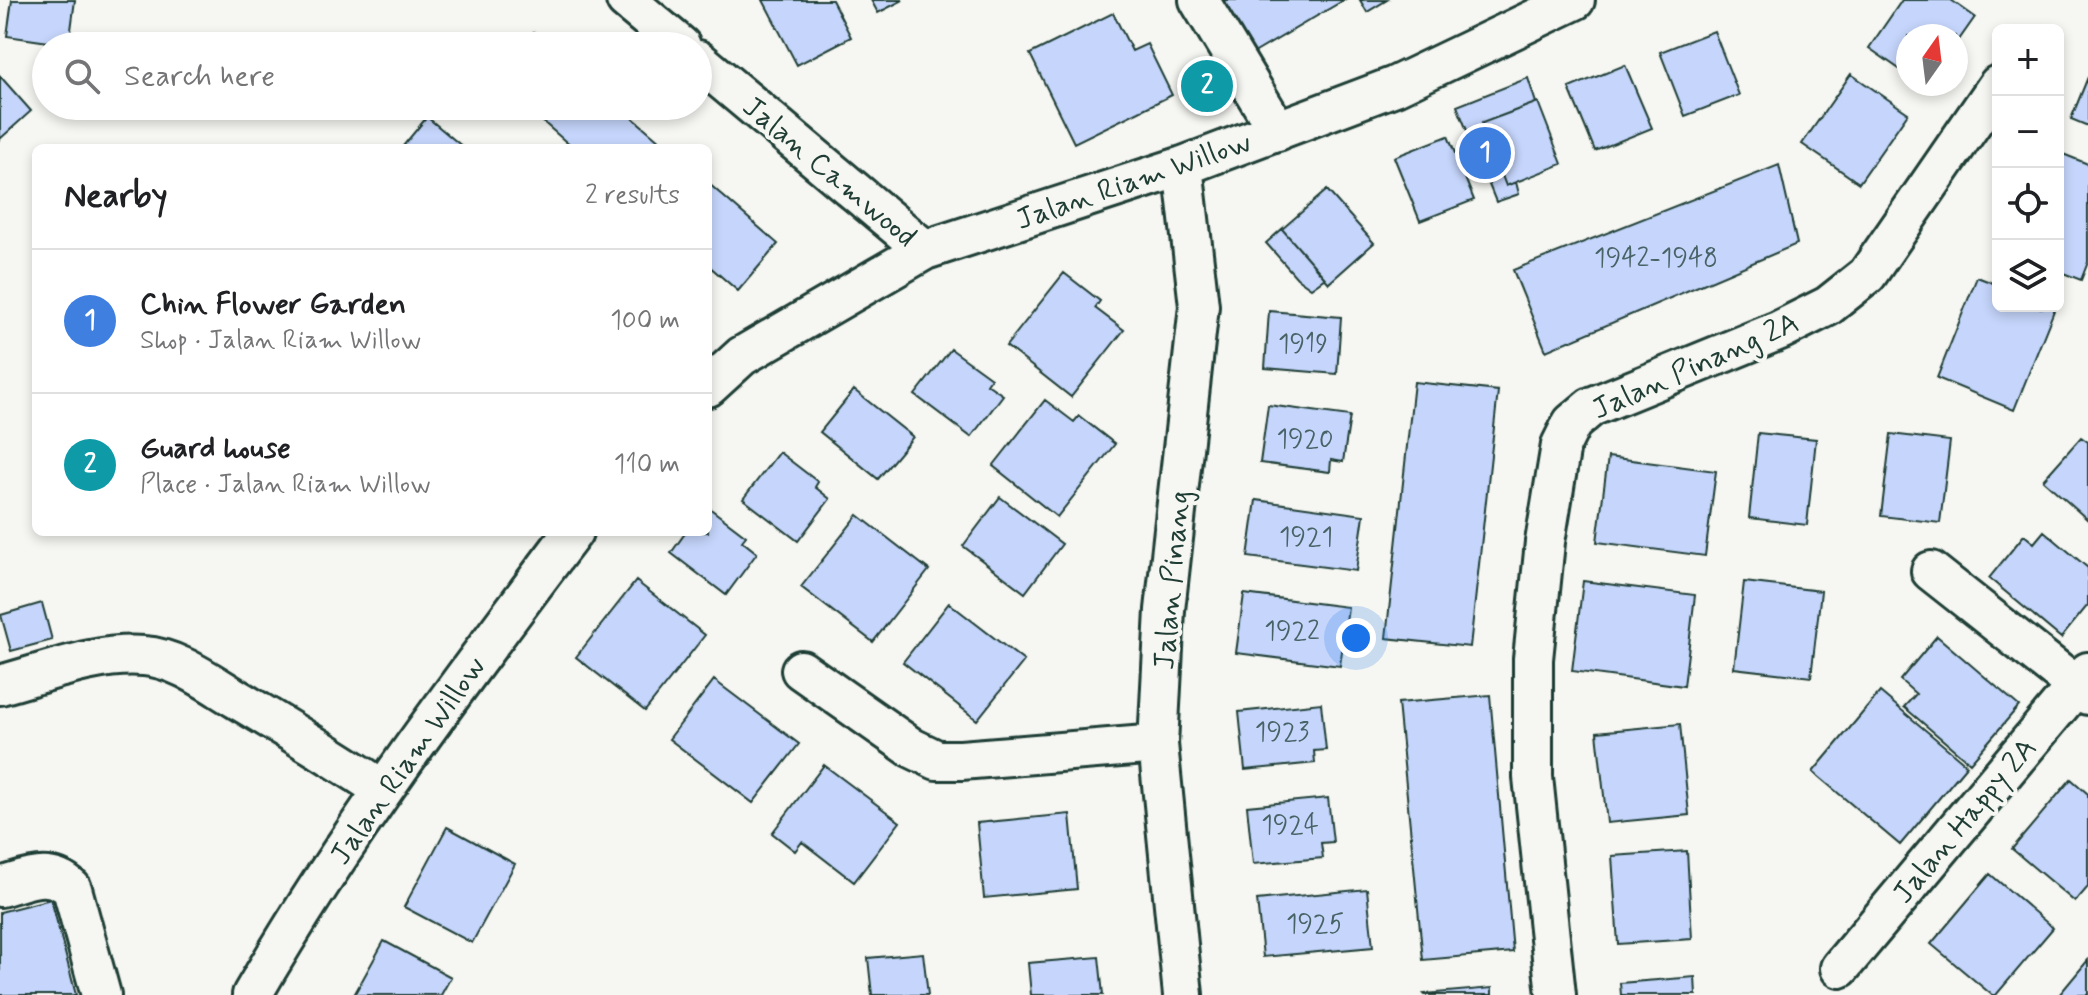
<!DOCTYPE html>
<html lang="en">
<head>
<meta charset="utf-8">
<style>
	body { margin:0; font-family:Mynerve,sans-serif; background:#f6f6f6; color:#202124 }
	.controls { position:absolute; right:24px; top:24px; display:grid; overflow:hidden; border-radius:12px; box-shadow:0 4px 12px #0003 }
	.controls button { width:72px; height:72px; display:grid; place-items:center; padding:0; border:0; border-bottom:2px solid #e0e0e0; background:#fff; color:#202124; font:40px sans-serif }
	.compass { position:absolute; left:1896px; top:24px; width:72px; height:72px; border-radius:50%; background:#fff; box-shadow:0 4px 12px #0003; rotate:14deg }
	.you { position:absolute; left:1356px; top:638px; width:28px; height:28px; margin:-20px; border:6px solid #fff; border-radius:50%; background:#1a73e8; box-shadow:0 0 0 12px #1a73e833 }
	.badge { display:grid; place-items:center; width:52px; height:52px; border-radius:50%; background:#d93025; color:#fff; font-size:26px; font-weight:700 }
	.pin { position:absolute; translate:-50% -50%; border:4px solid #fff; box-shadow:0 2px 8px #0006 }
	.list { margin:0; padding:0; list-style:none }
	h2 { display:flex; justify-content:space-between; align-items:center; height:104px; margin:0; padding:0 32px; font-size:34px }
	h2 small { font-size:26px; font-weight:400; color:#757577 }
	.list li { display:grid; grid-template-columns:52px 1fr auto; gap:24px; align-items:center; box-sizing:border-box; height:144px; padding:0 32px; border-top:2px solid #e0e0e0 }
	.list b { display:block; font-size:30px; white-space:nowrap }
	.list p { margin:0; font-size:26px; white-space:nowrap; color:#757577 }
	.list em { font-size:26px; font-style:normal; color:#757577 }
	.icon { flex:none; width:44px; height:44px; fill:none; stroke:currentColor; stroke-width:2; stroke-linecap:round; stroke-linejoin:round }
	.map { position:relative; flex:none; width:2088px; height:995px; overflow:hidden }
	.search { position:absolute; background:#fff; box-shadow:0 4px 12px #0003; left:32px; top:32px; width:680px; height:88px; display:flex; align-items:center; gap:20px; box-sizing:border-box; padding:0 28px; border-radius:44px; color:#757577; font-size:30px }
	.panel { position:absolute; background:#fff; box-shadow:0 4px 12px #0003; left:32px; top:144px; width:680px; height:392px; border-radius:12px }
	.map>svg:first-child { display:block }
	.building { fill:#c5d5fb; stroke:#1f3d34; stroke-width:2 }
	.lines { fill:none; stroke-linecap:round; stroke-linejoin:round }
	.minor-casing { stroke:#1f3d34; stroke-width:44 }
	.minor { stroke:#f6f6f2; stroke-width:38 }
	.labels { text-anchor:middle; stroke-width:8; stroke-linejoin:round; paint-order:stroke }
	.number-label { font-size:26px; fill:#486366 }
	.street-label { font-size:30px; fill:#1f3d34; stroke:#f6f6f2 }
</style>
</head>
<body>
<div class="map">
<svg width="2088" height="995" viewBox="0 0 2088 995">
	<rect width="100%" height="100%" fill="#f6f6f2"/>
	<filter id="ink" filterUnits="userSpaceOnUse"><feTurbulence type="fractalNoise" baseFrequency=".0125" numOctaves="2"/><feDisplacementMap in="SourceGraphic" scale="16" xChannelSelector="R" yChannelSelector="G"/><feConvolveMatrix kernelMatrix="1 2 1 2 8 2 1 2 1" color-interpolation-filters="sRGB"/></filter>
	<g filter="url(#ink)">
		<path class="building" d="M12,0H75L69,45L7,36Z
			M763,0H832L851,37L797,65Z
			M871,0H903L878,13Z
			M1215,0H1344L1249,56Z
			M1360,0H1387L1367,12Z
			M1902,0H1951L1975,17L1956,44V36H1908V75L1869,48Z
			M1113,13L1132,51L1147,44L1172,95L1074,143L1030,54Z
			M1714,31L1739,95L1685,116L1660,52Z
			M534,32L550,46H522Z
			M1625,65L1652,128L1595,151L1569,88Z
			M1209,68L1223,92L1206,103L1191,79Z
			M1851,74L1908,113L1859,183L1802,144Z
			M0,76L31,111L0,139Z
			M2088,77V126L2071,119Z
			M1528,78L1536,103L1482,123L1506,186L1516,182L1519,194L1496,202L1457,106Z
			M1538,102L1562,164L1506,186L1482,123Z
			M525,106H619L668,148H573Z
			M427,117L464,148L403,146Z
			M1448,136L1474,200L1420,221L1394,157Z
			M2058,152L2088,164V262L2081,280L2058,271Z
			M1779,165L1797,244L1546,351L1513,270Z
			M708,183L778,244L738,291L708,265Z
			M1327,190L1374,243L1329,283L1282,229Z
			M1282,229L1325,278L1311,288L1297,278L1266,243Z
			M1064,273L1100,301L1095,308L1124,330L1071,397L1006,346Z
			M1977,277L1998,285V306L2055,308L2014,410L1937,378Z
			M1269,311L1341,317L1337,374L1265,368Z
			M951,349L991,378L987,384L1003,395L971,437L915,395Z
			M1414,382L1498,391L1470,647L1386,638Z
			M854,390L913,437L878,479L820,432Z
			M1045,400L1074,422L1079,416L1115,444L1057,517L993,466Z
			M1268,405L1350,416L1343,462L1331,460L1330,472L1260,463Z
			M1758,433L1816,439L1807,525L1749,518Z
			M1891,434L1950,441L1940,523L1881,516Z
			M2081,437L2088,442V520L2043,480Z
			M779,452L818,482L815,487L830,499L798,541L743,499Z
			M1608,457L1716,471L1705,556L1597,542Z
			M1000,497L1062,544L1025,593L963,546Z
			M1256,500L1364,515L1356,571L1248,557Z
			M708,507L746,536L742,541L757,553L726,595L671,553L686,532H708Z
			M858,515L929,570L873,642L801,587Z
			M2044,531L2088,568V605L2061,638L1989,578L2024,535L2034,543Z
			M636,581L705,635L645,711L576,657Z
			M1583,581L1695,595L1684,686L1572,671Z
			M1744,582L1821,591L1811,677L1734,668Z
			M1244,594L1348,607L1340,666L1236,653Z
			M42,603L52,640L11,651L1,615Z
			M949,603L1024,661L977,720L903,662Z
			M1937,636L2019,706L1970,763L1904,707L1916,694L1900,680Z
			M714,680L799,744L753,803L669,739Z
			M1880,692L1967,765L1900,845L1813,772Z
			M1490,695L1513,952L1423,960L1398,703Z
			M1321,703L1326,750L1314,751L1315,763L1245,770L1239,712Z
			M1680,724L1689,815L1607,823L1597,732Z
			M824,765L900,822L854,882L802,842L795,851L772,833Z
			M2071,779L2088,794V887L2075,902L2012,849Z
			M1328,798L1333,842L1321,843L1323,858L1253,864L1247,806Z
			M1070,814L1077,889L984,898L977,823Z
			M447,827L515,864L472,943L404,907Z
			M1687,851L1692,939L1618,944L1612,856Z
			M1990,874L2053,928L1996,995H1992L1931,944Z
			M1367,889L1373,947L1263,957L1257,900Z
			M51,899L76,995H0V912Z
			M384,941L451,977L441,995H354Z
			M923,953L928,995H872L868,958Z
			M1099,957L1103,995H1031L1028,963Z
			M2088,960V995H2059Z
			M1695,977L1696,995H1621L1620,983Z
			M1492,988V995H1425L1424,994Z"/>
		<g class="lines">
			<defs>
				<path id="minor" d="M626,0L681,46
					M1199,0L1278,131
					M698,60L925,250
					M708,387L742,356L925,250L1183,166L1395,86L1575,0
					M1931,571L2088,695
					M801,670L912,748L937,760H961L1158,744
					M0,685C46,673 96,652 144,656C177,658 210,683 237,699C287,729 336,758 383,790
					M0,887C27,880 49,867 72,889L101,995
					M1840,968L2088,672
					M252,995C346,832 460,682 573,532
					M1183,995L1158,744L1165,610L1199,306L1183,166
					M1556,995L1533,777V659L1545,542L1561,445L1572,423L1591,407L1780,330L1828,306L1867,275L1998,85"/>
			</defs>
			<use href="#minor" class="minor-casing"/>
			<use href="#minor" class="minor"/>
		</g>
	</g>
	<g class="labels">
		<g class="number-label">
			<text x="1656" y="266">1942-1948</text>
			<text x="1303" y="352">1919</text>
			<text x="1305" y="447">1920</text>
			<text x="1306" y="545">1921</text>
			<text x="1292" y="639">1922</text>
			<text x="1282" y="740">1923</text>
			<text x="1290" y="833">1924</text>
			<text x="1315" y="932">1925</text>
		</g>
		<g class="street-label">
			<text transform="translate(830 171) rotate(40)" y="10">Jalan Camwood</text>
			<text transform="translate(1133 180) rotate(-19)" y="10">Jalan Riam Willow</text>
			<text transform="translate(1695 365) rotate(-24)" y="10">Jalan Pinang 2A</text>
			<text transform="translate(1171 580) rotate(-85)" y="10">Jalan Pinang</text>
			<text transform="translate(407 760) rotate(-55)" y="10">Jalan Riam Willow</text>
			<text transform="translate(1964 820) rotate(-50)" y="10">Jalan Happy 2A</text>
		</g>
	</g>
</svg>
<div class="controls">
<button>+</button>
<button>−</button>
<button><svg class="icon" aria-label="locate" viewBox="0 0 24 24"><circle cx="12" cy="12" r="6"/><path d="M12 2v4M12 18v4M2 12h4M18 12h4"/></svg></button>
<button><svg class="icon" aria-label="layers" viewBox="0 0 24 24"><path d="M12 4l9 5-9 5-9-5zM3 14l9 5 9-5"/></svg></button>
</div>
<svg class="compass" viewBox="-18 -18 36 36"><path d="M0-13l5 13h-10z" fill="#e53935"/><path d="M0 13l5-13h-10z" fill="#757577"/></svg>
<div class="you"></div>
<div class="pin badge" style="left:1485px;top:153px;background:#3f7fe0">1</div>
<div class="pin badge" style="left:1207px;top:86px;background:#0f9aa8">2</div>
<div class="search"><svg class="icon" aria-label="search" viewBox="0 0 24 24"><circle cx="10" cy="10" r="6"/><path d="M15 15l6 6"/></svg>Search here</div>
<section class="panel">
<h2>Nearby<small>2 results</small></h2>
<ul class="list">
<li><span class="badge" style="background:#3f7fe0">1</span><div><b>Chin Flower Garden</b><p>Shop · Jalan Riam Willow</p></div><em>100 m</em></li>
<li><span class="badge" style="background:#0f9aa8">2</span><div><b>Guard house</b><p>Place · Jalan Riam Willow</p></div><em>110 m</em></li>
</ul>
</section>
</div>
</body>
</html>
